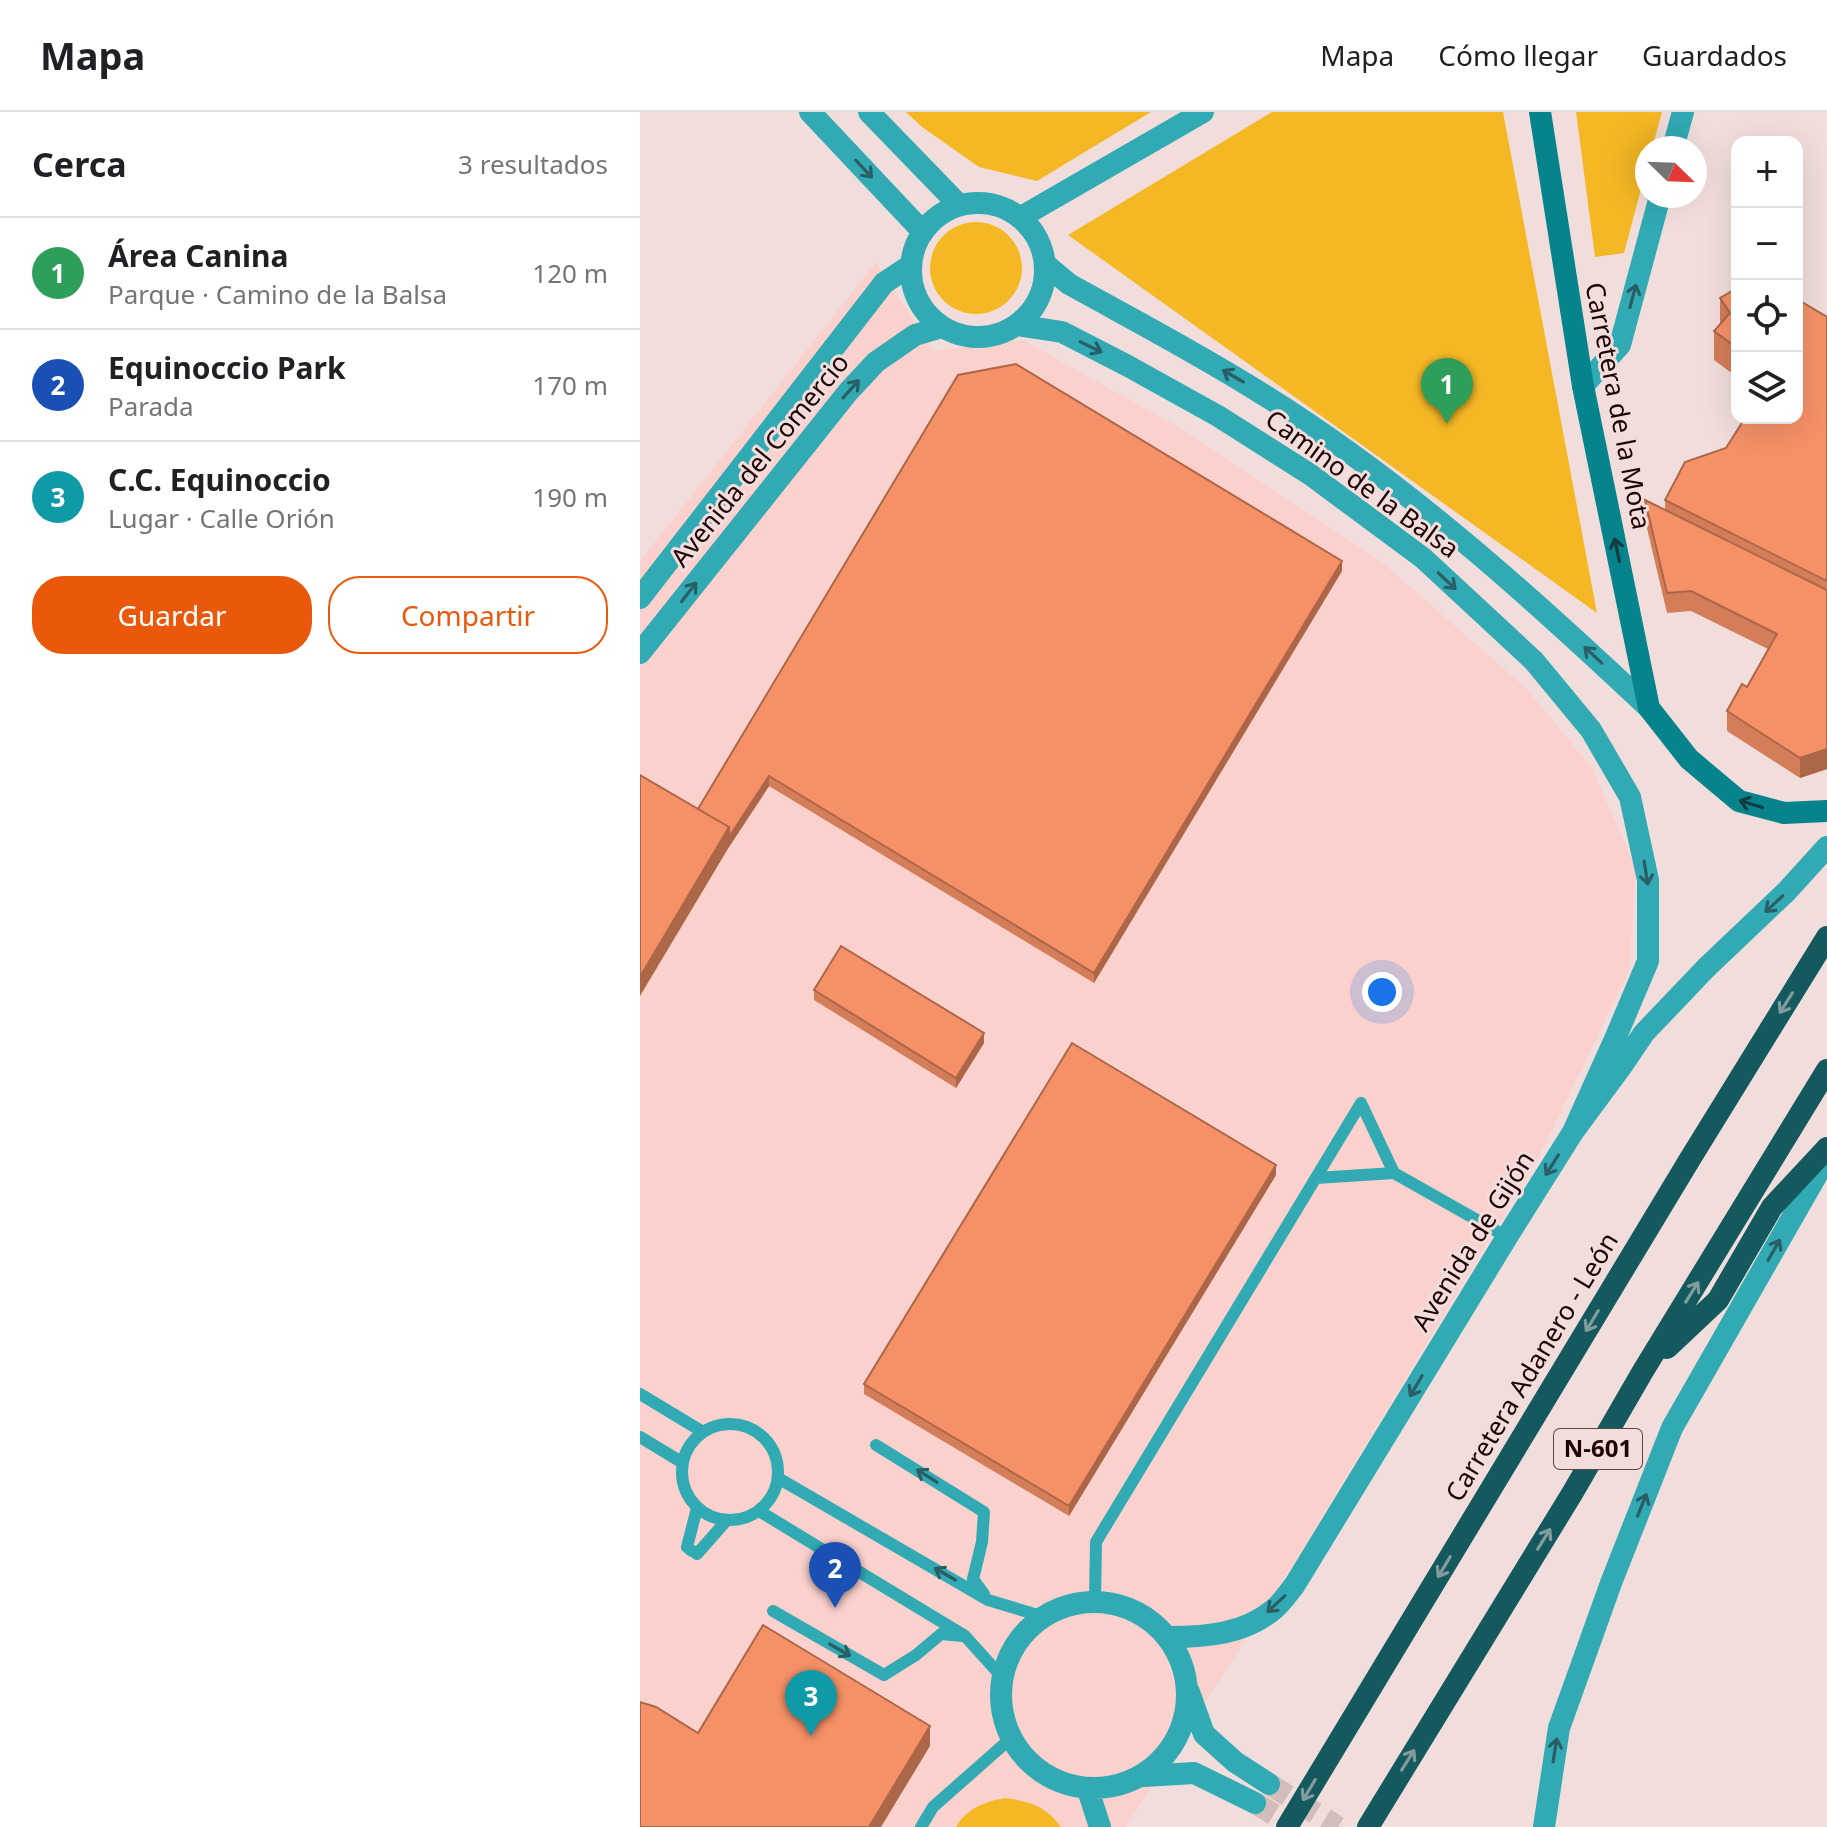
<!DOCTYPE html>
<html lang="es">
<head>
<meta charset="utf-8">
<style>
	body { margin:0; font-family:"Noto Sans",sans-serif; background:#f6f6f6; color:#202124 }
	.controls { position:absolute; right:24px; top:24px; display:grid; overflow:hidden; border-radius:16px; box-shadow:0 8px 32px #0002 }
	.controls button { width:72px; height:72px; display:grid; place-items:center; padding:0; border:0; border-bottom:2px solid #e0e0e0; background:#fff; color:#202124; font:40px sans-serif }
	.compass { position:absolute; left:995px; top:24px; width:72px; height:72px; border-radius:50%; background:#fff; box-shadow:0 8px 32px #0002; rotate:113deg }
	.you { position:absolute; left:742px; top:880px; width:28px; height:28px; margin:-20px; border:6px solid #fff; border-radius:50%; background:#1a73e8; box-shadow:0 0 0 12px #1a73e833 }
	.badge { display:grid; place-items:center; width:52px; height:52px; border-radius:50%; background:#ea580c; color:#fff; font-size:26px; font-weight:700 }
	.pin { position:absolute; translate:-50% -66px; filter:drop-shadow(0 2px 4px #0008) }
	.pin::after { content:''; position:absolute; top:42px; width:28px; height:24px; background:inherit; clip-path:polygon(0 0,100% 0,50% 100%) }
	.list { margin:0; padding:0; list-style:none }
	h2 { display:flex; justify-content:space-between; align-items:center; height:104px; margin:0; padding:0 32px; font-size:34px }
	h2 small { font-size:26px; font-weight:400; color:#757577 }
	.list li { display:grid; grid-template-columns:52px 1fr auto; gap:24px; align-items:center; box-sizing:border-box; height:112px; padding:0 32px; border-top:2px solid #e0e0e0 }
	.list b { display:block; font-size:30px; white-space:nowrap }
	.list p { margin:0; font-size:26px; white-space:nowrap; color:#757577 }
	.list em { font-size:26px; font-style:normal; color:#757577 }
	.actions { display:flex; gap:16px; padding:24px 32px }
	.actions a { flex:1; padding:18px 0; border:2px solid #ea580c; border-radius:32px; text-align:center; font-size:28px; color:#ea580c }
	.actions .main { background:#ea580c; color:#fff }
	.icon { flex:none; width:44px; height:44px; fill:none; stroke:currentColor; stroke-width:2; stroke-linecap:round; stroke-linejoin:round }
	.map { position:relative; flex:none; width:1187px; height:1715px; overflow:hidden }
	header { display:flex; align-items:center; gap:48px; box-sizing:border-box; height:112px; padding:0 40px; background:#fff; border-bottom:2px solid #e0e0e0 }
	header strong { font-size:38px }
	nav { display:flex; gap:44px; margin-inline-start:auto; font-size:28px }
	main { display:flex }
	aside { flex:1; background:#fff }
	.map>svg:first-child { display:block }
	.built { fill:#fbd1ce }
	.green { fill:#f5b825 }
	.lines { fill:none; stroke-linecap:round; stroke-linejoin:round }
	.minor-tunnel { stroke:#d2bdbb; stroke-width:22; stroke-dasharray:22 11; stroke-linecap:butt }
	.service { stroke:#31aab4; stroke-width:12 }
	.minor { stroke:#31aab4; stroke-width:22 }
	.secondary { stroke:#07838c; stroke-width:22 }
	.trunk { stroke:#14595e; stroke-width:22 }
	.wall { fill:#d47d59 }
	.shaded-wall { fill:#ac6648 }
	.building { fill:#f69167; stroke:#ac6648; stroke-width:2 }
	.oneway { stroke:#295e64 }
	.oneway2 { stroke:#143c41 }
	.oneway3 { stroke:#829c9d }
	.labels { text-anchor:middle; stroke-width:6; stroke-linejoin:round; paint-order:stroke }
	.shield { fill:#f1dedc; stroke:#5e4444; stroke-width:2 }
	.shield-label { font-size:24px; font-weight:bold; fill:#1f0203 }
	.street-label { font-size:26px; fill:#1f0203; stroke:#f1dedc }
</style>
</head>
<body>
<header>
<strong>Mapa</strong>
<nav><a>Mapa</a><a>Cómo llegar</a><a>Guardados</a></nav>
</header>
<main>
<aside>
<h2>Cerca<small>3 resultados</small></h2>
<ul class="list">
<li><span class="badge" style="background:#2e9e5b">1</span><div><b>Área Canina</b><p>Parque · Camino de la Balsa</p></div><em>120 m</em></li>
<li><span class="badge" style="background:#1a4fb4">2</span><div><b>Equinoccio Park</b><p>Parada</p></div><em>170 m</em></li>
<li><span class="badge" style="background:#0f9aa8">3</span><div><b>C.C. Equinoccio</b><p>Lugar · Calle Orión</p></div><em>190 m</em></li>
</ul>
<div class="actions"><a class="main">Guardar</a><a>Compartir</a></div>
</aside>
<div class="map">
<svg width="1187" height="1715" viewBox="0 0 1187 1715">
	<rect width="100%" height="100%" fill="#f1dedc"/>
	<path class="built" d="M236,150L293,239L383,228L540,316L742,450L887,577L952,656L996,757L989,859L898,1047L652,1454L486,1715H0V449Z"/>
	<path class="green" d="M266,0H511L397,69L339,55L282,15Z
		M632,0H863L957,501L428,123Z
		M936,0H1022L1012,36H1007V55L984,141L955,145Z
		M290 156a46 46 0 1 1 92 0a46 46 0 1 1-92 0Z
		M365,1686C389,1689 406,1694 421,1715H316C327,1696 344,1690 365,1686Z"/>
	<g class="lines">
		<path class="minor-tunnel" d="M629,1672L698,1715
			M615,1691L655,1715"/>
		<path class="service" d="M721,991L754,1061
			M676,1066L754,1061L867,1125
			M0,1282L63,1320
			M42 1360a48 48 0 1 1 96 0a48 48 0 1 1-96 0Z
			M0,1325L43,1351
			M236,1333L344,1400L342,1430L333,1467L344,1482
			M138,1366L348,1488L401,1504
			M119,1399L325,1524L361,1564
			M52,1439L47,1435L57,1396
			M57,1442L87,1408
			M455,1488L456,1430L721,991
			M133,1499L244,1563L276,1543L301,1522L323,1524
			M281,1715L293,1695L370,1627"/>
		<path class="minor" d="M170,0L283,120
			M229,0L319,93
			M1033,36L1043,0
			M271 158a67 67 0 1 1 134 0a67 67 0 1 1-134 0Z
			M381,105L563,0
			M405,152L429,172C494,208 561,243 624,283C765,371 889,483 1009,596
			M377,213L422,220L488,254L578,304L671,363L783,446L894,549L951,618L990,685L1008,768V849L975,927L933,1020
			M943,274L980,233L1020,84
			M0,486L244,171L271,153
			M0,541L208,280L236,250L275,223L302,215
			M361 1583a93 93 0 1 1 186 0a93 93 0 1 1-186 0Z
			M530,1525C566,1525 604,1522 633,1498C641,1492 648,1481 654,1474L867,1125L933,1020L981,955L1004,921L1066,856L1146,780L1187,735
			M549,1580L564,1622L595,1650L629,1672
			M504,1664L554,1661L615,1691
			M448,1678L460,1715
			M904,1715L919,1616L971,1471L1032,1316L1187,1045"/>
		<path class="secondary" d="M900,0L943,274L1009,596L1049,647L1099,689L1144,701L1187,699"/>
		<path class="trunk" d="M1027,1236L1078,1188L1132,1095L1187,1036
			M647,1715L1050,1047L1187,825
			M728,1715L933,1380L1003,1259L1187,958"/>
	</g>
	<path class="wall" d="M1097,176V265L1074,248V219L1080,213V186Z
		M1187,205V657L1160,666L1087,619V599L1107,575L1128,537L1051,499L1027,501L1005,408V388L1025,398V388L1086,336Z
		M376,252L702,459L454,871L129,674L89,735L58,697Z
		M174,878L344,931L316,976L174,888Z
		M636,1063L429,1404L224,1282V1272Z"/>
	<path class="shaded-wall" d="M702,449V459L454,871V861Z
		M1187,637V657L1160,666V646Z
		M129,664V674L89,735L0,884V865L89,715Z
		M344,921V931L316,976V966Z
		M636,1053V1063L429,1404V1394Z
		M290,1614V1634L241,1715H229Z"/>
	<path class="building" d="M1097,176V236L1074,219L1090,201L1080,186Z
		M1157,187L1187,205V469L1025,388L1045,350L1086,336L1105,306H1157Z
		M376,252L702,449L454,861L129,664L89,725V715L58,697L318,263Z
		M1005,388L1187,478V637L1160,646L1087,599L1102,572L1107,575L1137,522L1051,479L1027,481Z
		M0,663L89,715L0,865Z
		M201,834L344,921L316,966L174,878Z
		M432,931L636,1053L429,1394L224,1272Z
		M123,1513L290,1614L229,1715H0V1590L16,1595L58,1621Z"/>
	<defs><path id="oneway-shaft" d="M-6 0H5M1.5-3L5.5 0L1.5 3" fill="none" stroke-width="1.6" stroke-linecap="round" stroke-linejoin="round" transform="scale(2)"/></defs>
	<g class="oneway">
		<use href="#oneway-shaft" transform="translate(224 57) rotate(47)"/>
		<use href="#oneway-shaft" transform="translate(993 184) rotate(-75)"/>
		<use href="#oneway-shaft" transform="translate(451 235) rotate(26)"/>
		<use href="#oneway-shaft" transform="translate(593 264) rotate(-150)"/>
		<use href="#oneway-shaft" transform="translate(211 277) rotate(-48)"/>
		<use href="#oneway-shaft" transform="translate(807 469) rotate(43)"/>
		<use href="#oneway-shaft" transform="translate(49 480) rotate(-52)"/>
		<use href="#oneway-shaft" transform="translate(953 543) rotate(-137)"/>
		<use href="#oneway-shaft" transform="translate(1006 761) rotate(81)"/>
		<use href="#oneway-shaft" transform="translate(1134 792) rotate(137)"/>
		<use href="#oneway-shaft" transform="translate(912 1053) rotate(122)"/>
		<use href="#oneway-shaft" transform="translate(1134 1138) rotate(-60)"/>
		<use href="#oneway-shaft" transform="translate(776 1274) rotate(121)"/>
		<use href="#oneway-shaft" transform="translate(287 1364) rotate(-148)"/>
		<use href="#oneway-shaft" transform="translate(1002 1393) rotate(-68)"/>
		<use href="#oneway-shaft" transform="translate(305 1462) rotate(-150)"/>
		<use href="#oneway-shaft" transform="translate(636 1492) rotate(137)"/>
		<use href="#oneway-shaft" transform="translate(200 1538) rotate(30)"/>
		<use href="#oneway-shaft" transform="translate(915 1638) rotate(-81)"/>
	</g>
	<g class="oneway2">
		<use href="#oneway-shaft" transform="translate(977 438) rotate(-102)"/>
		<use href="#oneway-shaft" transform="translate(1111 692) rotate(-163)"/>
	</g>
	<g class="oneway3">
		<use href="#oneway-shaft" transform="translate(1146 891) rotate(122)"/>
		<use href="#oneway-shaft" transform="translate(1052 1180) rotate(-58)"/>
		<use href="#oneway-shaft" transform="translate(952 1209) rotate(121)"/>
		<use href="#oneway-shaft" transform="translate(904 1427) rotate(-58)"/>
		<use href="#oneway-shaft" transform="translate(804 1455) rotate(121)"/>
		<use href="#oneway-shaft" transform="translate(768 1648) rotate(-58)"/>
		<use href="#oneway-shaft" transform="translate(669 1678) rotate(121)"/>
	</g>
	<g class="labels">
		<rect class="shield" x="914" y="1317" width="88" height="40" rx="6"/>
		<g class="shield-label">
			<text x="958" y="1345">N-601</text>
		</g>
		<g class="street-label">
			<text transform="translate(978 294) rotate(79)" y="9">Carretera de la Mota</text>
			<text transform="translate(120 348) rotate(-51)" y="9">Avenida del Comercio</text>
			<text transform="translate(722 372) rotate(36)" y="9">Camino de la Balsa</text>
			<text transform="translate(833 1129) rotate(-58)" y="9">Avenida de Gijón</text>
			<text transform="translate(892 1255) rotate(-59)" y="9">Carretera Adanero - León</text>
		</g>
	</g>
</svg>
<div class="controls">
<button>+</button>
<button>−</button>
<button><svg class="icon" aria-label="locate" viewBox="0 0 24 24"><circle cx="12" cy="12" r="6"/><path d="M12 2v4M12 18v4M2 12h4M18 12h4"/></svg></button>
<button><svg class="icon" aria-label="layers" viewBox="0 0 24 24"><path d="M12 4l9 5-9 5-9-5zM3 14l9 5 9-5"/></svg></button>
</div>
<svg class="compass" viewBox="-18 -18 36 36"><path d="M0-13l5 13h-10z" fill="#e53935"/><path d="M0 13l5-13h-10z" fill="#757577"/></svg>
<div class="you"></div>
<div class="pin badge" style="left:807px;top:312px;background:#2e9e5b">1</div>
<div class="pin badge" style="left:195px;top:1496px;background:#1a4fb4">2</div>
<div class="pin badge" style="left:171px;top:1624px;background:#0f9aa8">3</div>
</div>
</main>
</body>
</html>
